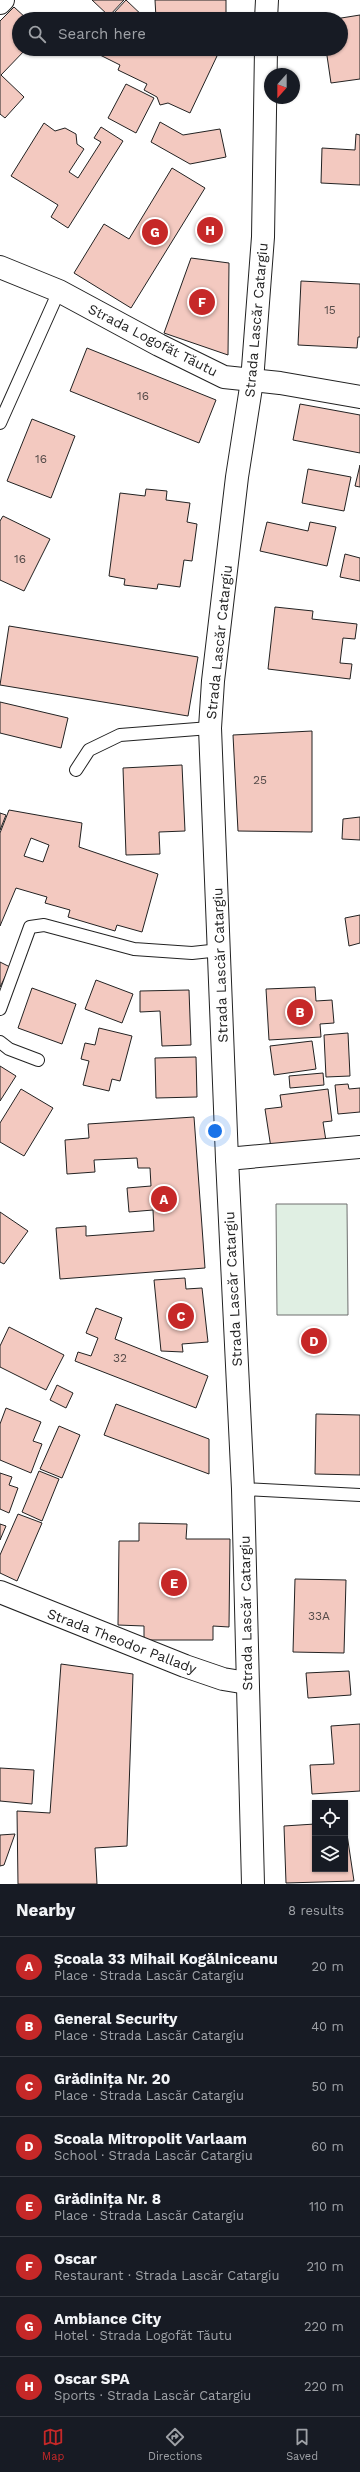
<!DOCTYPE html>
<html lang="en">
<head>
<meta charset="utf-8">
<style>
	body { margin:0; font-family:"Work Sans",sans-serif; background:#242831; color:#f1f3f6 }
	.controls { position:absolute; right:12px; bottom:12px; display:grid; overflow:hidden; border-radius:0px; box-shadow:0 1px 3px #0004 }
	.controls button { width:36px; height:36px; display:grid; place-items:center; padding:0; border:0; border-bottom:1px solid #363941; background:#171b24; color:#f1f3f6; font:20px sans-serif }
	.compass { position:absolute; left:264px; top:68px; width:36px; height:36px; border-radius:50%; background:#171b24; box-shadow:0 1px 3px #0004; rotate:201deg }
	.you { position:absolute; left:215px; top:1131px; width:14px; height:14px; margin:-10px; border:3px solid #fff; border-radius:50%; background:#1a73e8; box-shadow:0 0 0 6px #1a73e833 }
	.badge { display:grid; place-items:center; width:26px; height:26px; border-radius:50%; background:#c62828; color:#fff; font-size:13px; font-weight:700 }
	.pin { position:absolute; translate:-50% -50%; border:2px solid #fff; box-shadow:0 1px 4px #0006 }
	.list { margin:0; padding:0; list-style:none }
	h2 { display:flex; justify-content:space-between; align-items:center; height:52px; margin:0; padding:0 16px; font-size:17px }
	h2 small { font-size:13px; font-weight:400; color:#9ea1a6 }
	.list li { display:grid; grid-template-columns:26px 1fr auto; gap:12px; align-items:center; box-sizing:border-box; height:60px; padding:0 16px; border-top:1px solid #363941 }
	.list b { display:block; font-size:15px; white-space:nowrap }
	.list p { margin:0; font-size:13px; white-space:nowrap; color:#9ea1a6 }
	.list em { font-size:13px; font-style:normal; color:#9ea1a6 }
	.icon { flex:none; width:22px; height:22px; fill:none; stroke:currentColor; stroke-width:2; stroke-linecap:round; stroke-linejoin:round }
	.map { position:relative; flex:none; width:360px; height:1884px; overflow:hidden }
	.search { position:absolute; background:#171b24; box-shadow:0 1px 3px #0004; left:12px; right:12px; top:12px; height:44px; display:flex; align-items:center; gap:10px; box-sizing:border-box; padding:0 14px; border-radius:22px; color:#9ea1a6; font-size:15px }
	.sheet { height:532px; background:#171b24 }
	nav { display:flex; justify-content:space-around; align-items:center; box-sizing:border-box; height:56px; border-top:1px solid #363941; background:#171b24; font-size:11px; color:#9ea1a6 }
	nav a { display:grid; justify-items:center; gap:2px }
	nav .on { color:#c62828 }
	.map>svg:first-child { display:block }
	.green { fill:#e0efe3; stroke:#6f6f6f }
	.building { fill:#f3c9c0; stroke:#222; fill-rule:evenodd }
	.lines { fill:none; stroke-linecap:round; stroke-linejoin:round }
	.service-casing { stroke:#222; stroke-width:14 }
	.minor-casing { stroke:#222; stroke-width:24 }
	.tertiary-casing { stroke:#222; stroke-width:24 }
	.service { stroke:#fff; stroke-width:12 }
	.minor { stroke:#fff; stroke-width:22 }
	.tertiary { stroke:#fff; stroke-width:22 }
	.labels { text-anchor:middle; stroke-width:3; stroke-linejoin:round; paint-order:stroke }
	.number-label { font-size:12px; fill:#564c4a }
	.street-label { font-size:14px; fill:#222; stroke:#fff }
</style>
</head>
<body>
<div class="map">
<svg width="360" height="1884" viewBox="0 0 360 1884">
	<rect width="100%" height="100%" fill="#fff"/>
	<path class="green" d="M276,1204H347L348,1315H277Z"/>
	<path class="building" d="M92,0H124L109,16Z
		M126,0L146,19H119L113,14Z
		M155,0H226V18H156Z
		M14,7L27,19H19V49H26L1,75L24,97L5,118L0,114V21Z
		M360,15V79L331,83L326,49H341V19H335Z
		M103,49H157L162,51L163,49H202L217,56L190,113L168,103L160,105L157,97L144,90L147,84L118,70L120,65L100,55Z
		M126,84L154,98L136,133L108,118Z
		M160,122L183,135L220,129L226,157L190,164L151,142Z
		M44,123L55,131L65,128L76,134L77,144L84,149L69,172L78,178L101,142L94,138L101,127L123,141L68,228L51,217L58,205L11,176Z
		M356,134L360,135V185L321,183L322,148L355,150Z
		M172,168L205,188L131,308L74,273L104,224L129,239Z
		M191,258L229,263L228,355L164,333Z
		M301,281L360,284V337H358L357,348L298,345Z
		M87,348L216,400L199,443L70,391Z
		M300,404L360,415V453L293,440Z
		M32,419L75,436L51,498L7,481Z
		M360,465V487L355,486Z
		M308,469L351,477L344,511L302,503Z
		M146,489L167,491L166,500L190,503L187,522L197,524L192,561L184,560L180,587L158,584L157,589L124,585L125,579L109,576L120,493L145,496Z
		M3,516L50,539L24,591L0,580V521Z
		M267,522L308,531L310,522L336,527L327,566L260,551Z
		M345,554L360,558V581L340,577Z
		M275,607L313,611L312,619L357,624L355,639L343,638L340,663L352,664L350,679L268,669Z
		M9,626L198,657L188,716L0,685Z
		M0,702L68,718L61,748L0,733Z
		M312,731V832L238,831L233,735Z
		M182,765L185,831L159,832L160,854L126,855L123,768Z
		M9,810L82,823L79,847L158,874L142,932L117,925L115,931L68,917L70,910L45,903L47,897L16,888L0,926V833ZM31,838L49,845L43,862L24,856Z
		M0,813L6,815L0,830Z
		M360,817V840L342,839L343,819Z
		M360,915V943L349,946L345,918Z
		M0,962L10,967L0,987Z
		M96,980L133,994L122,1023L85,1009Z
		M315,987L316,1001L332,1000L334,1023L320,1024L321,1037L269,1040L266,989Z
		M32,988L76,1004L62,1044L18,1028Z
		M189,990L191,1045L162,1046L160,1011L140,1012V991Z
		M99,1028L132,1036L120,1081L112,1079L109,1091L83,1085L89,1061L81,1059L85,1043L95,1045Z
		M348,1033L350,1076L326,1077L324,1035Z
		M312,1041L316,1069L274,1075L270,1046Z
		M196,1057L197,1097L156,1098L155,1058Z
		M0,1066L16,1076L0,1101Z
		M323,1073L324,1085L290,1088L289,1076Z
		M348,1084L349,1089L360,1088V1112L338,1114L335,1085Z
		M21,1089L53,1108L24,1156L0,1142V1123Z
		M328,1089L332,1121L323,1122L326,1141L271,1148L265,1109L282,1107L280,1095Z
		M194,1117L205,1268L60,1279L56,1228L86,1226V1236L154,1231L153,1210L129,1212L127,1188L151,1186L150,1168H138L137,1158L94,1160L95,1172L67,1174L65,1140L89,1138L88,1124Z
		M0,1212L28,1231L4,1264L0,1262Z
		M185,1278L186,1289L202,1288L208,1342L182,1344L183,1352L161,1351L154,1280Z
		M96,1308L122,1318L115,1339L208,1376L196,1408L75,1361L78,1352L91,1356L98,1338L86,1333Z
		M9,1327L64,1355L46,1390L0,1367V1346Z
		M57,1385L73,1393L66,1408L50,1400Z
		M116,1404L209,1439V1474L104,1435Z
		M6,1408L41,1422L33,1441L42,1444L31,1473L0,1460V1424Z
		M316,1414L360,1415V1475L315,1474Z
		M59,1426L80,1435L62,1478L40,1469Z
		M39,1471L59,1479L42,1521L22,1512Z
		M0,1473L12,1477L9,1485L18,1488L9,1513L0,1509Z
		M18,1514L42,1523L17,1581L0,1573V1555Z
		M139,1523L187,1524L186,1539H230L229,1627L213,1626V1640H144V1626L118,1625L119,1541H139Z
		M0,1524L6,1526L0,1540Z
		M295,1579L346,1580L344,1653L293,1652Z
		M61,1664L133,1674L127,1846L95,1848L97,1884H18L17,1811L50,1813Z
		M349,1671L351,1695L308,1698L306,1673Z
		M360,1724V1791L312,1794L310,1765L334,1764L331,1726Z
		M0,1768L34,1770L32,1804L0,1801Z
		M345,1821L354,1881L286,1883L284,1826L315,1824V1869H345Z
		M15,1834L4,1865L0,1866V1835Z"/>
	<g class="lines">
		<defs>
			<path id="service" d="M0,423L59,291
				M76,770L89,750L120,735L210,728
				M0,1009L30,927L44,925L134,949L192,953L220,950
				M0,1042L9,1049L38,1060
				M243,1489L360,1495"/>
			<path id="minor" d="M0,3L3,0
				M0,267L59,291L159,345L224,377L280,383L360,397
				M227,1159L360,1147
				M0,1592L185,1666L223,1679L247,1683"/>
			<path id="tertiary" d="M266,19L267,0
				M253,1884L243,1489L227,1159L210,728L213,681L237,477L252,381L263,237L266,49"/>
		</defs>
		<use href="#service" class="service-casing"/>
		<use href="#minor" class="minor-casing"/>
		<use href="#tertiary" class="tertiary-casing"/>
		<use href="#service" class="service"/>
		<use href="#minor" class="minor"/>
		<use href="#tertiary" class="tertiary"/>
	</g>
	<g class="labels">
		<g class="number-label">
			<text x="330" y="314">15</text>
			<text x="143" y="400">16</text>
			<text x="41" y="463">16</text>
			<text x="20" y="563">16</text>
			<text x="260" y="784">25</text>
			<text x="120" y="1362">32</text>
			<text x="319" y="1620">33A</text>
		</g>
		<g class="street-label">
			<text transform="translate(256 320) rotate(-85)" y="5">Strada Lascăr Catargiu</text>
			<text transform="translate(153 340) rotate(27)" y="5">Strada Logofăt Tăutu</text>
			<text transform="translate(219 642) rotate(-84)" y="5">Strada Lascăr Catargiu</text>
			<text transform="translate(220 965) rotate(-92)" y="5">Strada Lascăr Catargiu</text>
			<text transform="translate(233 1289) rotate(-93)" y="5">Strada Lascăr Catargiu</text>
			<text transform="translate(246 1613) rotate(-91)" y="5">Strada Lascăr Catargiu</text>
			<text transform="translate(122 1641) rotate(21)" y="5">Strada Theodor Pallady</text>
		</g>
	</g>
</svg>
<div class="controls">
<button><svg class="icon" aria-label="locate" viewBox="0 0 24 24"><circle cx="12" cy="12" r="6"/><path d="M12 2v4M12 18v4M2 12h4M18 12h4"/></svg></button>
<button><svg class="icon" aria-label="layers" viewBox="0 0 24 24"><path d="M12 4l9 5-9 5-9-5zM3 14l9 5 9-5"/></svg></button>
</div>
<svg class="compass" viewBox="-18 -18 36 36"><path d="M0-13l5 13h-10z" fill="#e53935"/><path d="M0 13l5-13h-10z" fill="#9ea1a6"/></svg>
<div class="you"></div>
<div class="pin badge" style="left:164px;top:1199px">A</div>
<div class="pin badge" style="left:300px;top:1012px">B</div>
<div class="pin badge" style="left:181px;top:1316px">C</div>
<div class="pin badge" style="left:314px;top:1341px">D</div>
<div class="pin badge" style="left:174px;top:1583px">E</div>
<div class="pin badge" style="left:202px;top:302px">F</div>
<div class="pin badge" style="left:155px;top:232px">G</div>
<div class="pin badge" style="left:210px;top:230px">H</div>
<div class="search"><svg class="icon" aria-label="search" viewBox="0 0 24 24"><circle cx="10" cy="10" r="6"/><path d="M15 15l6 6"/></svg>Search here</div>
</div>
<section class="sheet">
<h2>Nearby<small>8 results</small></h2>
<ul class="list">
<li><span class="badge">A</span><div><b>Școala 33 Mihail Kogălniceanu</b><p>Place · Strada Lascăr Catargiu</p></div><em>20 m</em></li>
<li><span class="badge">B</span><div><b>General Security</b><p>Place · Strada Lascăr Catargiu</p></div><em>40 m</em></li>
<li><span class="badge">C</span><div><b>Grădinița Nr. 20</b><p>Place · Strada Lascăr Catargiu</p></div><em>50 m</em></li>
<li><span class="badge">D</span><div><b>Scoala Mitropolit Varlaam</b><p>School · Strada Lascăr Catargiu</p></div><em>60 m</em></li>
<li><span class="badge">E</span><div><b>Grădinița Nr. 8</b><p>Place · Strada Lascăr Catargiu</p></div><em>110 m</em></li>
<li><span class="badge">F</span><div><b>Oscar</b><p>Restaurant · Strada Lascăr Catargiu</p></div><em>210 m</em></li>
<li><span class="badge">G</span><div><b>Ambiance City</b><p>Hotel · Strada Logofăt Tăutu</p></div><em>220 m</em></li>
<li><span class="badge">H</span><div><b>Oscar SPA</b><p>Sports · Strada Lascăr Catargiu</p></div><em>220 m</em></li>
</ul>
</section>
<nav>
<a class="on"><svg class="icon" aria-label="map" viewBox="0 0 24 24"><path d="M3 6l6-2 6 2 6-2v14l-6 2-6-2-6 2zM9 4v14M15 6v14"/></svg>Map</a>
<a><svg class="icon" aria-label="directions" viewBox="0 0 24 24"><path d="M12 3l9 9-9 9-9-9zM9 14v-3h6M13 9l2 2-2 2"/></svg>Directions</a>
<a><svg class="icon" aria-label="saved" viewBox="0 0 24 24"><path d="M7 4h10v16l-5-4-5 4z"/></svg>Saved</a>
</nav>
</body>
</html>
